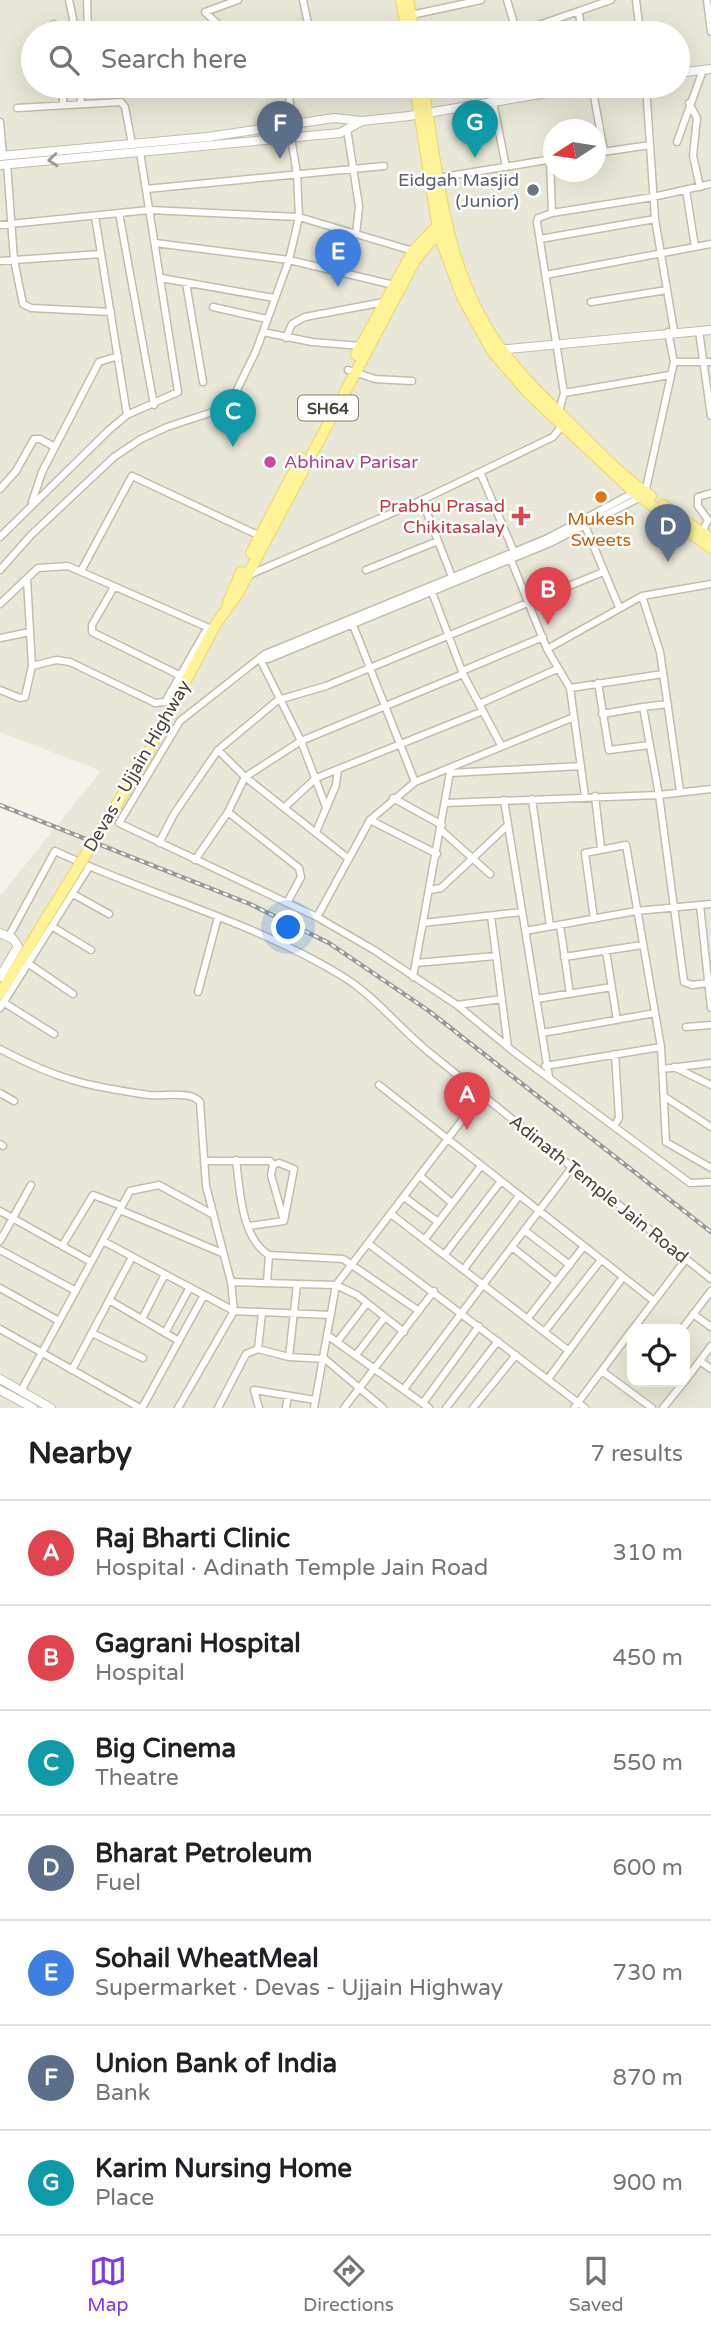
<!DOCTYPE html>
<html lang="en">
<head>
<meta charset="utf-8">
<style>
	body { margin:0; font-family:"Varela Round",sans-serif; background:#f2f2f2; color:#202124 }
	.controls { position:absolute; right:21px; bottom:21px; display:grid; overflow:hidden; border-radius:14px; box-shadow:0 7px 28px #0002 }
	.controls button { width:63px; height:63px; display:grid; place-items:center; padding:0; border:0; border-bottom:2px solid #e0e0e0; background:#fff; color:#202124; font:35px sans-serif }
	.compass { position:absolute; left:543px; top:119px; width:63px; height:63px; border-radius:50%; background:#fff; box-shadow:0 7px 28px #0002; rotate:258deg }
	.you { position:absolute; left:289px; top:928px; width:24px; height:24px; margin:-18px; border:5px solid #fff; border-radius:50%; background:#1a73e8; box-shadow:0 0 0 10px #1a73e833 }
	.badge { display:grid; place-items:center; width:46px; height:46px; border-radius:50%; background:#7c3aed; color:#fff; font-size:23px; font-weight:700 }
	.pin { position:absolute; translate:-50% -58px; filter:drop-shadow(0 2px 4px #0008) }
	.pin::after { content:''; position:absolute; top:37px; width:24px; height:21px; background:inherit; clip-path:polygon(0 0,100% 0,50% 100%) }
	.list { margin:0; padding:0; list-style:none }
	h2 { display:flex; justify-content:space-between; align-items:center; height:91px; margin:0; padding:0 28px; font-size:30px }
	h2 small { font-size:23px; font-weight:400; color:#757577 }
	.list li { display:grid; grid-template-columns:46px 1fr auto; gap:21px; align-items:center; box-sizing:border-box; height:105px; padding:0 28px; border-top:2px solid #e0e0e0 }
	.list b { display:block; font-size:26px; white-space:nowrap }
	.list p { margin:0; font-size:23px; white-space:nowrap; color:#757577 }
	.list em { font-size:23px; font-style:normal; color:#757577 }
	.icon { flex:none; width:38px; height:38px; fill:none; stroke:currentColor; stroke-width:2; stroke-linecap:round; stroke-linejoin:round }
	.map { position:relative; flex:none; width:711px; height:1408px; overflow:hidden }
	.search { position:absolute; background:#fff; box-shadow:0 7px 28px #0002; left:21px; right:21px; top:21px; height:77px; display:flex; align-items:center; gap:18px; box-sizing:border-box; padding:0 24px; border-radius:38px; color:#757577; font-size:26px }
	.sheet { height:826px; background:#fff }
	nav { display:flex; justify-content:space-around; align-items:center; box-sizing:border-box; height:98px; border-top:2px solid #e0e0e0; background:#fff; font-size:19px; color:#757577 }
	nav a { display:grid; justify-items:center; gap:4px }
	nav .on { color:#7c3aed }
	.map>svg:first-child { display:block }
	.residential { fill:#e9e7d7; fill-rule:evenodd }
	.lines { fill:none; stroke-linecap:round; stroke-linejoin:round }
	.minor-casing { stroke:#c1bdab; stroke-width:9 }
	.tertiary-casing { stroke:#c1bdab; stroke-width:10 }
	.primary-casing { stroke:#ead863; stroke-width:12 }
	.minor { stroke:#fff; stroke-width:6 }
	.tertiary { stroke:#fff; stroke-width:8 }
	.primary { stroke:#fff398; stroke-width:10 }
	.rail-casing { stroke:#989898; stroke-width:4.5 }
	.rail { stroke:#fff; stroke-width:2; stroke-dasharray:5; stroke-linecap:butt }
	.primary-bridge-casing { stroke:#ead863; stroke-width:12; stroke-linecap:butt }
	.primary-bridge { stroke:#fff398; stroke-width:10 }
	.oneway { stroke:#9b9991 }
	.worship-dot { fill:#6b7280; stroke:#fff; stroke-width:2.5 }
	.hotel-dot { fill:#d1479c; stroke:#fff; stroke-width:2.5 }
	.food-dot { fill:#e8710a; stroke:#fff; stroke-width:2.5 }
	.health-dot { fill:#e0444e; stroke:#fff; stroke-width:2.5 }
	.labels { text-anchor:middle; stroke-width:5; stroke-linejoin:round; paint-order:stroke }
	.shield { fill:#fff; stroke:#807d73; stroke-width:2 }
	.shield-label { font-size:16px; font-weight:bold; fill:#494537 }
	.worship-label { font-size:18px; fill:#5b616d; stroke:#fff; text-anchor:end }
	.hotel-label { font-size:18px; fill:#b23c85; stroke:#fff; text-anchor:start }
	.health-label { font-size:18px; fill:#be3a42; stroke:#fff; text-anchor:end }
	.food-label { font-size:18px; fill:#c56008; stroke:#fff }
	.street-label { font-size:18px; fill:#494537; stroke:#fff }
</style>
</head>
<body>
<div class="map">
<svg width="711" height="1408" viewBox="0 0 711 1408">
	<rect width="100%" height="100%" fill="#f5f3e9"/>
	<path class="residential" d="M0,0H711V1408H0V896L101,771L0,732ZM33,33H678V86H33ZM554,130H596V172H554ZM632,1329H685V1382H632Z"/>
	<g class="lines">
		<defs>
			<path id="minor" d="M69,0L76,33
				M87,0L88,33
				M303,0L310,33
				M507,0L516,30
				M636,0L640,33
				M707,0L711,32
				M579,14L582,33
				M411,15L481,0
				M54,24L56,33
				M227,33L205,12L238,0
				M490,33L533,27L611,0
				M63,86V105
				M80,86L81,104
				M288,86L292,124
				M490,86L506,167
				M592,86L604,151
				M689,103L697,118L693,156L700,187
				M17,108L121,102L125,107L132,144
				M0,122L3,156
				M347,129L359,206L356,234
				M677,142L703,70
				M650,145L655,219L674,331
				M596,153L650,145L646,86
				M550,160L552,213L538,218L537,222L564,393L559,412
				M7,164L14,260L23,304L31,308L111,312
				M437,178L553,159
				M146,189L384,166
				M686,190L695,247
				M119,213L154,405
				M552,213L653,197L711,184
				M95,216L127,415
				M0,225L149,210L299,217L413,251
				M540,239L655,219
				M155,243L289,260L394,285
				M0,261L101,254
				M545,275L711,244
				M161,278L274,298
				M186,283L203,382
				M591,302L667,290
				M213,307L267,319
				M699,331L711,416
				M263,332L312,342L361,346
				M286,338L292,324L305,317L384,302
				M674,362H711
				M348,370L375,379L412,381
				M564,393L670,375
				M480,472L514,552
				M0,489L16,471L34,439H40L55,447
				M637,491L548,538L265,654L180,721L119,823L317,917L374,950L457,1005L514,1052L690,1183L711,1182
				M422,500L452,577
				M32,502L42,472L99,362L118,356
				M586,528L619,607
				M702,533L708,520L698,506V497L711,493
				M0,537L109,430L127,415L178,392L140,152
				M511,560L547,649L570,688L585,796
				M0,570L31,535L114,457L141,439L167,427L225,408L231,402L256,351L289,260L299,217L297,174L291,138
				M366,570L438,541
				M81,571L132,476L260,536
				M249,575L422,500L553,437L562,426
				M27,579L32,666
				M114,587L92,625V632L181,676
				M432,592L463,674L501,745
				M642,596L660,652L680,791
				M0,604L38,568L68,566L209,628
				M353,625L415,782
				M0,638L30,632
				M547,649L642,596L711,584
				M260,659H268L550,543L641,497L645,493L674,362L668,332
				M260,659L301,741L326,807
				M462,671L543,637
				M598,683L609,750L650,745
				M570,688L663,674
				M0,690L20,698L25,697L32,666L56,660L70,662L155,703L165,702L205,632L212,627
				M479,704L557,669
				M668,704L643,707L659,795L684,982L692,985L708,983
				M602,714L643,707
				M218,750L245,777L349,859
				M450,773L581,766
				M595,796L601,848
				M393,798L442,825
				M532,799L550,926
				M504,800L549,1077
				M446,803L659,795L711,789
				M286,806L316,778L483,711
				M228,812L299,868L301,877L287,903
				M370,820L437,854
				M441,830L490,874
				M316,832L336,785L338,769
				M159,843L174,814L218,750L278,700L326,686L603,572
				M195,860L228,812L245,777L301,741L463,674
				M430,890L441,888L508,825
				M73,894L109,914
				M700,905L711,1008
				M491,916L508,1047
				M317,917L370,820L415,782L574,717
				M594,919L585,853L626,845L661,1047L666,1142L711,1168
				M423,923L522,912
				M560,925L570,994
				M53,927L91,950
				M525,931L636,911L711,904
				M9,936L55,851C150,896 253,921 342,976C375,996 399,1028 430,1053C524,1128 617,1204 711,1279
				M606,951L617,1020
				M564,957L642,945
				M416,963L496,956
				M29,964L73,994
				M413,977L451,767
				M198,992L218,917
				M536,999L612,987
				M3,1002L54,1034
				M457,1005L502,999
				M0,1008L89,867
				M686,1027L711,1025
				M542,1033L655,1013
				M0,1049C56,1079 86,1086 149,1095C164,1097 190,1090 200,1102L206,1186L231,1282L234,1311L178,1408
				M545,1066L661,1047
				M674,1067L711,1085
				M662,1069L711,1063
				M379,1085L654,1301
				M0,1093L14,1101
				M665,1097L711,1127
				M614,1126L619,1118L615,1054
				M0,1144L3,1146
				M236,1160C240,1190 241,1238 269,1255L343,1259L419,1311
				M204,1161H270L273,1165
				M279,1163L294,1169L284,1221L271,1175L273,1165Z
				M420,1176L452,1203
				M404,1197L438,1222
				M120,1210L222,1253
				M0,1211L91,1262
				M391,1214L569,1351
				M249,1226L284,1221
				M524,1230L570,1265
				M425,1239L481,1166
				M0,1241L31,1185
				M103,1241L234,1311L331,1315
				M369,1244L585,1408
				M62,1246L93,1195L122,1206
				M512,1247L556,1282
				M0,1250L76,1291
				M445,1254L501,1181
				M464,1269L519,1196
				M231,1282L336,1285L357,1295L404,1332
				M267,1283L269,1255
				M0,1288L59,1321
				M109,1300L179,1341
				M693,1314L711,1327
				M528,1318L584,1246
				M142,1319L165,1274
				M0,1329L140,1408
				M633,1329L686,1259
				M682,1329L711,1291
				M545,1331L601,1260
				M92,1333L143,1358
				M165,1333L190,1287
				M327,1335L429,1408
				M337,1342L367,1303
				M258,1349L262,1313
				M356,1355L385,1317
				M289,1357L297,1284
				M700,1361L711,1369
				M72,1370L132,1257
				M602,1371L652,1408
				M548,1379L623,1277
				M685,1381L711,1346
				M404,1389L573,1166
				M21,1391L130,1191L159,1185L212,1214
				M423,1403L479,1326
				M142,1408L204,1295
				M218,1408L246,1354L258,1349L289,1357L325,1359L383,1408
				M259,1408L254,1390L315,1400
				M286,1408L288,1396
				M314,1408L336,1285L482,1094
				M344,1408L434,1291
				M446,1408L498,1341
				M473,1408L516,1355
				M574,1408L632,1330
				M663,1408L684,1382"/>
			<path id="tertiary" d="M678,73L711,69
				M0,156L208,137L334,118L362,121L409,116L589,86
				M0,165L340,133L362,121
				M498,350L711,330
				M0,933L13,939L18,946L0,977
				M0,1379L51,1408
				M0,1390L33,1408"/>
			<path id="primary" d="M401,0L407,33
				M408,0L414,33
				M415,86L439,235L462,297L492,351L528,393L635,493L711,548
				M423,86C439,177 444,273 502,350C522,377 547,401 571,424C596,449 622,477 651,496
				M356,355L413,251L442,221
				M663,505L711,539
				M251,553L301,458
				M228,603L241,572
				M144,760L216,624L238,593L416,259L430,242L446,230
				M0,994L44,922"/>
		</defs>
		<use href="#minor" class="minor-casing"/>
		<use href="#tertiary" class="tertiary-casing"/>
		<use href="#primary" class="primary-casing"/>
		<use href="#minor" class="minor"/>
		<use href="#tertiary" class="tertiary"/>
		<use href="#primary" class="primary"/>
		<defs>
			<path id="rail" d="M0,805L250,904L329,943L429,1011L711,1232"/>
		</defs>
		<use href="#rail" class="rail-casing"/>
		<use href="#rail" class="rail"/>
		<defs>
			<path id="primary-bridge" d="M44,922L144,760"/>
		</defs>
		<use href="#primary-bridge" class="primary-bridge-casing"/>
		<use href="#primary-bridge" class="primary-bridge"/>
	</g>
	<defs><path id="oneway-chevron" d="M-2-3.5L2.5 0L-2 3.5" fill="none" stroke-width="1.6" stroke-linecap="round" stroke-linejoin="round" transform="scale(1.75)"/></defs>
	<use class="oneway" href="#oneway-chevron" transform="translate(53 160) rotate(175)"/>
	<circle class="worship-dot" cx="533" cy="190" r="7"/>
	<circle class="hotel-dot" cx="270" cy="462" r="7"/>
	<circle class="food-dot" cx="601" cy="497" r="7"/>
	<path class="health-dot" d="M517.5 505.5h7v7h7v7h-7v7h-7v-7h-7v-7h7z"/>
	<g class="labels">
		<rect class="shield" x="298" y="395.5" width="60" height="25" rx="5"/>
		<g class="shield-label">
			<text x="328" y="414">SH64</text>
		</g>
		<g class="worship-label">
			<text x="519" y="186">Eidgah Masjid<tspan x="519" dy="21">(Junior)</tspan></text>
		</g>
		<g class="hotel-label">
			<text x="284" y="468">Abhinav Parisar</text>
		</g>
		<g class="health-label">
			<text x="505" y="512">Prabhu Prasad<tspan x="505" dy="21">Chikitasalay</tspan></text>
		</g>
		<g class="food-label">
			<text x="601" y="525">Mukesh<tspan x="601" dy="21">Sweets</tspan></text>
		</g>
		<g class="street-label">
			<text transform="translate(137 766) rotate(-60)" y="6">Devas - Ujjain Highway</text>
			<text transform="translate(599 1189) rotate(39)" y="6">Adinath Temple Jain Road</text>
		</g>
	</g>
</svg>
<div class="controls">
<button><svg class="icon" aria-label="locate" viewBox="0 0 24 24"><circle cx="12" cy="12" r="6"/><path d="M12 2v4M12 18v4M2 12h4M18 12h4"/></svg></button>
</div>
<svg class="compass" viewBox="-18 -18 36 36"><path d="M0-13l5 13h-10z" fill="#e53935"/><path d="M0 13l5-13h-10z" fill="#757577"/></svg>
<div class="you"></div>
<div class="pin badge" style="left:467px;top:1130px;background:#e0444e">A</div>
<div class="pin badge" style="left:548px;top:625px;background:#e0444e">B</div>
<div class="pin badge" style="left:233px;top:447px;background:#0f9aa8">C</div>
<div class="pin badge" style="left:668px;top:562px;background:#5c6f8a">D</div>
<div class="pin badge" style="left:338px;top:287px;background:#3f7fe0">E</div>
<div class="pin badge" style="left:280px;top:159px;background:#5c6f8a">F</div>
<div class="pin badge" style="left:475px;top:158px;background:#0f9aa8">G</div>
<div class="search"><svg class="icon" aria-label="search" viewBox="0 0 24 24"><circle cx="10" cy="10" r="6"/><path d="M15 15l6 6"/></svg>Search here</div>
</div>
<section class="sheet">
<h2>Nearby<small>7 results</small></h2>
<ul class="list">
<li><span class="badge" style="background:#e0444e">A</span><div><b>Raj Bharti Clinic</b><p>Hospital · Adinath Temple Jain Road</p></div><em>310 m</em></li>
<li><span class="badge" style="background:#e0444e">B</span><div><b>Gagrani Hospital</b><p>Hospital</p></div><em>450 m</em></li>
<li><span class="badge" style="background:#0f9aa8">C</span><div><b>Big Cinema</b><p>Theatre</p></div><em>550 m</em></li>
<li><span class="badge" style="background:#5c6f8a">D</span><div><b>Bharat Petroleum</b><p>Fuel</p></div><em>600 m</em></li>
<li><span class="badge" style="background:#3f7fe0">E</span><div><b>Sohail WheatMeal</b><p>Supermarket · Devas - Ujjain Highway</p></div><em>730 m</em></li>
<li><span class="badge" style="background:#5c6f8a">F</span><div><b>Union Bank of India</b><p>Bank</p></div><em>870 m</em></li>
<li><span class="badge" style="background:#0f9aa8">G</span><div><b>Karim Nursing Home</b><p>Place</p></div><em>900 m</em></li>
</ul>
</section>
<nav>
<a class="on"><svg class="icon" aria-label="map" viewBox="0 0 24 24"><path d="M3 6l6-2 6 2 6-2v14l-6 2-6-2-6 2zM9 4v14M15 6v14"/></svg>Map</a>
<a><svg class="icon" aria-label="directions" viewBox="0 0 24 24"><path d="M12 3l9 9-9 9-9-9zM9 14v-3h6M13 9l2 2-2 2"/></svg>Directions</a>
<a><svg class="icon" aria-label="saved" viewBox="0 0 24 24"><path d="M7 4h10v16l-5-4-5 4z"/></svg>Saved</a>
</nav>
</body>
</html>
